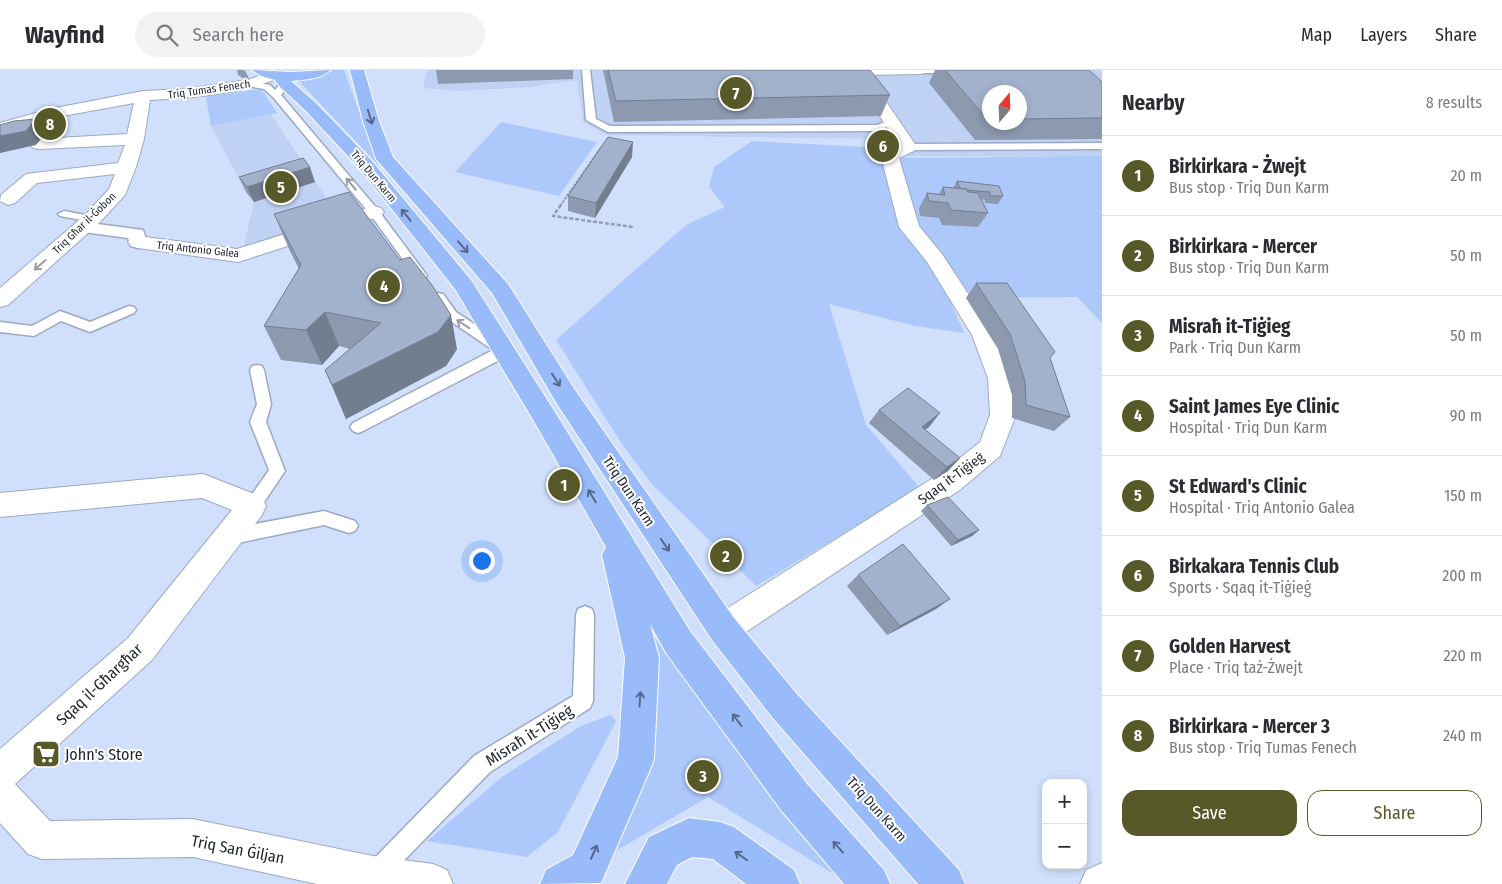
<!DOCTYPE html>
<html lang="en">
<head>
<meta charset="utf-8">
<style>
	body { margin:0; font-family:"Fira Sans Condensed",sans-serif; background:#f2f2f3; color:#2b2b33 }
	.controls { position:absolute; right:15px; bottom:15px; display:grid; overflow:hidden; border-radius:10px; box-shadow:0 2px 8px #0003 }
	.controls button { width:45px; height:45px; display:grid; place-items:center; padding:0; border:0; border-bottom:1px solid #e1e1e2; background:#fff; color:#2b2b33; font:25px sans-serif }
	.compass { position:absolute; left:982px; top:15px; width:45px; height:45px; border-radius:50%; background:#fff; box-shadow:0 2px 8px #0003; rotate:19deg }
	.you { position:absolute; left:481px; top:490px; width:18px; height:18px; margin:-12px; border:4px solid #fff; border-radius:50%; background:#1a73e8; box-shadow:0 0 0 8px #1a73e833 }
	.badge { display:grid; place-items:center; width:32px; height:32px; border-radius:50%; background:#575a28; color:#fff; font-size:16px; font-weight:700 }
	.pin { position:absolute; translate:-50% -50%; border:2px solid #fff; box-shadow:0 1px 5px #0006 }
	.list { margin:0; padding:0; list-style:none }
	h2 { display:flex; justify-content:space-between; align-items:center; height:65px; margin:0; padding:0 20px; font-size:21px }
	h2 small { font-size:16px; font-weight:400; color:#7c7c81 }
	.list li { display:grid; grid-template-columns:32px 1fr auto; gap:15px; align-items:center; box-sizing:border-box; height:80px; padding:0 20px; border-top:1px solid #e1e1e2 }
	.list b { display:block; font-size:19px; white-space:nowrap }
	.list p { margin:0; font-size:16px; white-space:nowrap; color:#7c7c81 }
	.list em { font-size:16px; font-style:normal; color:#7c7c81 }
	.actions { display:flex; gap:10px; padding:15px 20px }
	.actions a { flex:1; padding:11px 0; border:1px solid #575a28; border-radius:15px; text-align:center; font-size:18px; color:#575a28 }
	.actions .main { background:#575a28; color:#fff }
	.icon { flex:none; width:28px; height:28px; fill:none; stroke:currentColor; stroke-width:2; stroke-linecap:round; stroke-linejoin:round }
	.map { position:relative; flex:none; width:1102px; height:814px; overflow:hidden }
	header { display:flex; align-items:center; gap:30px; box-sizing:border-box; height:70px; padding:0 25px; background:#fff; border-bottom:1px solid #e1e1e2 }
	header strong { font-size:24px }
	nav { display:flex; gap:28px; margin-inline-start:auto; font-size:18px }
	.search { width:350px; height:45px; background:#f2f2f3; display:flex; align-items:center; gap:12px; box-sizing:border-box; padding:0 18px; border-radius:28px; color:#7c7c81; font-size:19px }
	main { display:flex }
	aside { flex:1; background:#fff }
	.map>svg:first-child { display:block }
	.built { fill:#c0d2f4; fill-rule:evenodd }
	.green { fill:#adc9fc }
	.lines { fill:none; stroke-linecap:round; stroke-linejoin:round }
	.service-casing { stroke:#9ba9c3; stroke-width:3 }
	.pedestrian-casing { stroke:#9ba9c3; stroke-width:3 }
	.minor-casing { stroke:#9ba9c3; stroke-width:2 }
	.trunk-casing { stroke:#fff; stroke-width:2 }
	.path-far1 { stroke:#929eb3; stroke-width:2; stroke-dasharray:3 1; stroke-linecap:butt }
	.path { stroke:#929eb3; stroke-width:2.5; stroke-dasharray:4 2; stroke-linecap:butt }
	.service { fill:#fff; fill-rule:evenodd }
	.pedestrian { fill:#fff; fill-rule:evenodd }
	.minor { fill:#fff; fill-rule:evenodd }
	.trunk { fill:#9abbfa; fill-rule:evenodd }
	.wall { fill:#8c99af; fill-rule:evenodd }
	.shaded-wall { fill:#727d8f }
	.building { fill:#a3b2cc; stroke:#727d8f }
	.oneway { stroke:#56688a }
	.oneway2 { stroke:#9a9ca1 }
	.labels { text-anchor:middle; stroke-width:4; stroke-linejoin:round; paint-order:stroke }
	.far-street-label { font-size:11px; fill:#1e242e; stroke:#fff }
	.street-label { font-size:14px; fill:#1e242e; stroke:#fff }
	.near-street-label { font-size:16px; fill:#1e242e; stroke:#fff }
	.near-poi-label { font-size:16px; fill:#1e242e; stroke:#fff; text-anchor:start }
</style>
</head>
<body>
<header>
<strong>Wayfind</strong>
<div class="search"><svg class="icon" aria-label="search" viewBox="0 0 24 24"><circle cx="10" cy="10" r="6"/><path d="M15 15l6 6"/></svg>Search here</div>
<nav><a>Map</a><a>Layers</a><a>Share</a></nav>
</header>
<main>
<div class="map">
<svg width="1102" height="814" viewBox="0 0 1102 814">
	<rect width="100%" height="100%" fill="#d0dffb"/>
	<path class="built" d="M427,0H1102V87L887,86L882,78L880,69L607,65L583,52L577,10L532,17L460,21L423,18ZM989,22H1019V52H989Z
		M271,44L340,149L243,180L254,132L246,122L211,56Z"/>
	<path class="green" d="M334,0H344L379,96L297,9L322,5Z
		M252,20H262L277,43L211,56L206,27Z
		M501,52L597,72L559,126L455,102Z
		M752,71L882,78L887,86L911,88L1102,86V253L1077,227L949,228L964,263L915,256L829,234L866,355L920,418L756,516L651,413L622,374L556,270L686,155L725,137L709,117L714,97Z
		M655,568L837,806L708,727L614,782L654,686Z
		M610,645L616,650L613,657L558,762L527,787L427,771L502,707L579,657Z"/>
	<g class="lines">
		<defs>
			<path id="service" d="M582,0H590L596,49L610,56L877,55L893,49L898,52L878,61L608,62L586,50Z
				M916,0H970L966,3H920Z
				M251,11L270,15L275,20L282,12H288L290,14L281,25L378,140L425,203L427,206L425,209H417L370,144L273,27L264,19L248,16V12Z
				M1102,73V79L908,80L903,77L908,74Z
				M64,141L96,147L98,149L92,152L60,146L58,144Z
				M438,223L443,224L456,242L509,277L511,281L509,285L363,361L358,363L353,361L350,357L353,353L493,280L446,248L432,227Z
				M129,236L134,237L136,240L134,243L90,262L61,251L34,266L0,262V252L32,256L60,241L90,252Z
				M257,295L262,296L264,300L271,334L266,352L285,401L258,441L252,443L246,441L244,436L269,400L250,352L257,334L250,300L252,296Z
				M324,441L355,451L358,456L355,461L349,463L324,455L228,475L222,472L219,467L222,462L228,459Z
				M585,536L592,539L594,545L593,631L590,638L490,702L383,812L379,814L367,812L363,804L367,796L474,686L573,626L576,545L578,539Z"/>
			<path id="pedestrian" d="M82,152L143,160L147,172L145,176L138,178L131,176L128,168L76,161L73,157L76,153Z"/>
			<path id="minor" d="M274,0L279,2L282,5L279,8C238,24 194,28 150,30L144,69L136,97L125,125L99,153L8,235L0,237V218L85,145L109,119L115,104L37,113L15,133L8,135L0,131L1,125L26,104L118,93L125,75L39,79L33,78L30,74L33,70L39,69L127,64L134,33L52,48L0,63V53L50,39L143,21L185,19L248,10Z
				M851,0H927L925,3L920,4L868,5L917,77L914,81L899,88L919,156L942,184L995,265L1012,308L1016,345L1000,386L961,419L734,570L723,575L712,570L707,559L712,548L941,403L980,372L990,345L988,308L972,265L927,192L899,157L881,86L884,82L898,75Z
				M374,136L381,138L384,142L381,146L238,192L138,178L131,176L128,172L131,168L138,166L237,179Z
				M203,404L262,427L266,436L262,445L152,590L15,714L50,751L193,749L373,786L433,794L447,800L453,814H317L193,787L42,789L28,784L0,753V679L128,568L232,440L202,428L0,447V423Z
				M1102,793V814H1080L1086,800Z"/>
			<path id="trunk" d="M252,0L291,2L330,0C323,9 302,10 291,11L317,34L372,91L471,210L553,339L690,561L807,714L884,800L890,814H844L781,740L666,583L650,554L659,588L654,689L649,702L601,813L540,814L546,800L573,785L618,687L625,588L602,485L606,477L535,353L455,219L360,99L305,40L280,17L275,10L261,6Z
				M350,0H364L379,51L393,87L508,214L575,320L734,548L796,623L959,800L965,814H918L772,647L712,570L557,334L492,223L376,89L363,51Z
				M689,748L720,752L734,757L794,800L800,814H746L713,789L692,787L677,795L667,814H625L649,767Z"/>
		</defs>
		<use href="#service" class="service-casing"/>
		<use href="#pedestrian" class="pedestrian-casing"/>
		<use href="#minor" class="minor-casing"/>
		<use href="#trunk" class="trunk-casing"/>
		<path class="path-far1" d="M560,136L602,76"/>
		<path class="path" d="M561,135L553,146L633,157"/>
		<use href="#service" class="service"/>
		<use href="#pedestrian" class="pedestrian"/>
		<use href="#minor" class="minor"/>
		<use href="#trunk" class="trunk"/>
	</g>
	<path class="wall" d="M237,0H244L246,2L249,9H244L238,5Z
		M436,0H573V9L438,14Z
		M603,0H870L890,25L881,46L614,52Z
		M935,0H945L1102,12V69L975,70L929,13ZM990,22H1020V52H990Z
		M632,87L595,148L568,141V126Z
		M239,107L315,112L254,132L246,122Z
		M957,111L1003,126L998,134L985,133V130L981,129L988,143L978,157L942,155L939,148L920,146L919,138L927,123L939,124L943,117L953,118Z
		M274,144L457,279L446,296L346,349L325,300L350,279L339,276L322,295L281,290L264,256L299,199L289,179Z
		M976,213L1050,288L1070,347L1054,361L1012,348V325L998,279L966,228Z
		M879,340L929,357L925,360L960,388L948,401L934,410L869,353Z
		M927,435L979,460L972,466L951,476L921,441Z
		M730,475L733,489L729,491L723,483L726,477Z
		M858,505L936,539L887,565L847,516Z"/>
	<path class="shaded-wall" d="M36,49L46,63L36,75L0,83V66Z
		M633,72L632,87L595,148L596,133Z
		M310,97L315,112L254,132L247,117Z
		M325,242L339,276L322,295L306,260Z
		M451,245L457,279L446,296L346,349L332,315Z
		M940,343L929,357L913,369L922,357Z
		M960,388L948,401L934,410L947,397Z
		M979,460L972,466L951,476L958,470Z
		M736,483L733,489L729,491L733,485Z
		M950,529L936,539L887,565L900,556Z"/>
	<path class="building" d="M608,0H870L890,25L616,31Z
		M945,0H1089L1102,12V48L1020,49V22H990V49H987Z
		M36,49L26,61L0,66V55L14,51Z
		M608,67L633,72L596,133L568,126Z
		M303,88L310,97L247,117L239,107Z
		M957,111L999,116L1003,126H990V122L967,120L966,119L960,118Z
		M943,117L966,119L968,122L978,123L988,143L951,140L948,133L929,131L927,123L945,125Z
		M349,122L400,190L410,187L432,215L451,245L438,262L332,315L325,300L381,253L325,242L306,260L264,256L301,195L274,144Z
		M976,213H1007L1055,282L1050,288L1070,347L1026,335L1025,311L1010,264Z
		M908,318L940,343L922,357L960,388L947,397L879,340Z
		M948,427L979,460L958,470L927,435Z
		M903,474L950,529L900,556L858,505Z
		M730,475L736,483L733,485L726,477Z"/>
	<defs><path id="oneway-shaft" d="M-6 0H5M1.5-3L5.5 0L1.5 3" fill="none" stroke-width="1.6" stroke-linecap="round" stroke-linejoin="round" transform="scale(1.25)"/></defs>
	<g class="oneway">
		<use href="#oneway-shaft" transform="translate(370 47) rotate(73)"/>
		<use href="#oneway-shaft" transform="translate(406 145) rotate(-129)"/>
		<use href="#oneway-shaft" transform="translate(463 177) rotate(49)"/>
		<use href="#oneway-shaft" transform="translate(556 310) rotate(58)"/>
		<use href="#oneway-shaft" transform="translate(592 426) rotate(-121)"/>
		<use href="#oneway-shaft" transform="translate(665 475) rotate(56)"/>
		<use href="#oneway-shaft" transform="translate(640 629) rotate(-86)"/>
		<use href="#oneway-shaft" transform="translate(737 650) rotate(-127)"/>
		<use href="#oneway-shaft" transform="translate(838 777) rotate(-131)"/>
		<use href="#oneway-shaft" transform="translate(594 782) rotate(-66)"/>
		<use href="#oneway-shaft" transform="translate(741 786) rotate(-145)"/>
	</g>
	<g class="oneway2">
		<use href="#oneway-shaft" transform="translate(351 114) rotate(-130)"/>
		<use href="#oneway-shaft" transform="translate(40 195) rotate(139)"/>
		<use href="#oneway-shaft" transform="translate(463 254) rotate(-146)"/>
	</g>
	<defs>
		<symbol id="supermarket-square" viewBox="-11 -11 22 22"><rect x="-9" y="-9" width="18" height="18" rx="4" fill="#575a28" stroke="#fff"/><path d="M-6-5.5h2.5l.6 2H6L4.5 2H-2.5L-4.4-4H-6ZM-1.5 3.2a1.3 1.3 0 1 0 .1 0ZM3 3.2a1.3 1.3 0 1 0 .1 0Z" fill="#fff"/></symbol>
	</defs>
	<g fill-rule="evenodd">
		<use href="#supermarket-square" x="30" y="668" width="32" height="32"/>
	</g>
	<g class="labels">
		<g class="far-street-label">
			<text transform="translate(209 19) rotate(-8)" y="4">Triq Tumas Fenech</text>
			<text transform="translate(374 106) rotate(50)" y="4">Triq Dun Karm</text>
			<text transform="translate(84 153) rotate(-44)" y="4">Triq Għar il-Ġobon</text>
			<text transform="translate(198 179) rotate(6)" y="4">Triq Antonio Galea</text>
		</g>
		<g class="street-label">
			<text transform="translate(951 408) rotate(-36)" y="5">Sqaq it-Tiġieġ</text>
			<text transform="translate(629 421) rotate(56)" y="5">Triq Dun Karm</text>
			<text transform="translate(877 739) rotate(48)" y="5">Triq Dun Karm</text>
		</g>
		<g class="near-street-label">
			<text transform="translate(99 614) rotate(-43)" y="6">Sqaq il-Għargħar</text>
			<text transform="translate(529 665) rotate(-32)" y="6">Misraħ it-Tiġieġ</text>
			<text transform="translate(238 779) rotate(11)" y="6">Triq San Ġiljan</text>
		</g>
		<g class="near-poi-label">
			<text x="65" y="690">John's Store</text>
		</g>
	</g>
</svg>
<div class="controls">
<button>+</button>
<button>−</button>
</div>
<svg class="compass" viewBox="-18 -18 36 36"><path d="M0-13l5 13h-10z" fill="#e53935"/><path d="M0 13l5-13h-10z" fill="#7c7c81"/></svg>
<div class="you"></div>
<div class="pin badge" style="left:564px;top:415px">1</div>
<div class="pin badge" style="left:726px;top:486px">2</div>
<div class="pin badge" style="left:703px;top:706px">3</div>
<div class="pin badge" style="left:384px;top:216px">4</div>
<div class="pin badge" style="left:281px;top:117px">5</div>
<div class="pin badge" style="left:883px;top:76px">6</div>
<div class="pin badge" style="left:736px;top:23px">7</div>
<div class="pin badge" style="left:50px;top:54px">8</div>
</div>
<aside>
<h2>Nearby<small>8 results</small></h2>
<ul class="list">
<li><span class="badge">1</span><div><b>Birkirkara - Żwejt</b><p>Bus stop · Triq Dun Karm</p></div><em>20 m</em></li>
<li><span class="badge">2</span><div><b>Birkirkara - Mercer</b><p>Bus stop · Triq Dun Karm</p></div><em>50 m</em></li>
<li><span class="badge">3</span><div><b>Misraħ it-Tiġieg</b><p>Park · Triq Dun Karm</p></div><em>50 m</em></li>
<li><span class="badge">4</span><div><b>Saint James Eye Clinic</b><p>Hospital · Triq Dun Karm</p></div><em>90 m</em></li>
<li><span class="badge">5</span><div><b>St Edward's Clinic</b><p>Hospital · Triq Antonio Galea</p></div><em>150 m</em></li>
<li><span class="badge">6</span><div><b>Birkakara Tennis Club</b><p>Sports · Sqaq it-Tiġieġ</p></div><em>200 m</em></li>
<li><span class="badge">7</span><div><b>Golden Harvest</b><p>Place · Triq taż-Żwejt</p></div><em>220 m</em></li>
<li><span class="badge">8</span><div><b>Birkirkara - Mercer 3</b><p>Bus stop · Triq Tumas Fenech</p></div><em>240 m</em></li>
</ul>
<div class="actions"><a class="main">Save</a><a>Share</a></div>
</aside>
</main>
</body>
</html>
